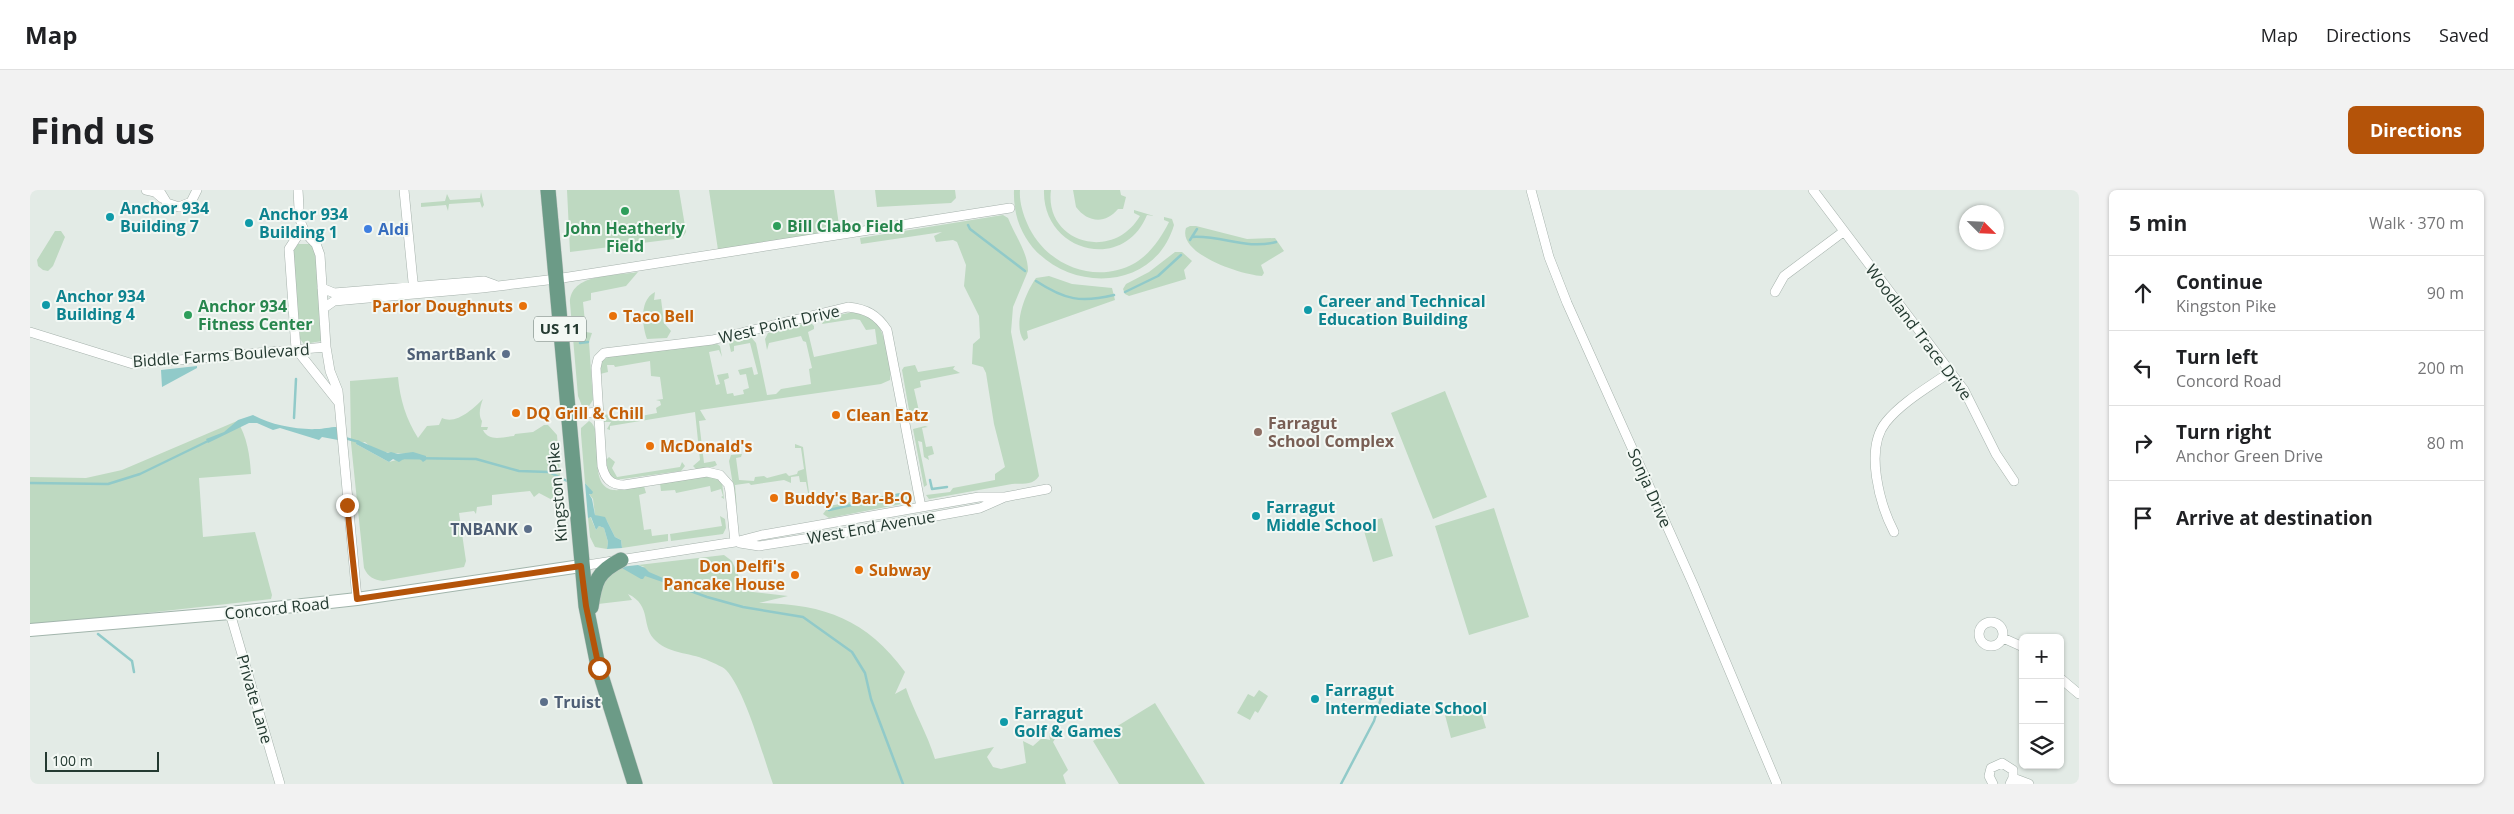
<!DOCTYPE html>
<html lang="en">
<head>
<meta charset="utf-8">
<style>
	body { margin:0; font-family:"Open Sans",sans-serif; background:#f2f2f2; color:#202124 }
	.controls { position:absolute; right:15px; bottom:15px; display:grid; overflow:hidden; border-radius:8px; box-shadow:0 1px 4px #0004 }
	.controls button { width:45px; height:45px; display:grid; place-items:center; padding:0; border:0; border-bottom:1px solid #e0e0e0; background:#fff; color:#202124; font:25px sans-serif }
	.compass { position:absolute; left:1929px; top:15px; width:45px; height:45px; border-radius:50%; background:#fff; box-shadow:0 1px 4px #0004; rotate:114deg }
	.scale { position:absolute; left:15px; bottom:12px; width:114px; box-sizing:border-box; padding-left:5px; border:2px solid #243a31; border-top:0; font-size:14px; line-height:18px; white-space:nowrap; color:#243a31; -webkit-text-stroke:4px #f3f8f4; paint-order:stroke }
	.stop { position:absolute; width:15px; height:15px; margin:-11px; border:4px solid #b45309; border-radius:50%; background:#fff }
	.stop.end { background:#b45309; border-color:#fff; box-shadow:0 1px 5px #0008 }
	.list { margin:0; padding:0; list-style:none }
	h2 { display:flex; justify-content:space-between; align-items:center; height:65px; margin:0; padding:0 20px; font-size:21px }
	h2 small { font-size:16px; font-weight:400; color:#757577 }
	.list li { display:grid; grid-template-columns:32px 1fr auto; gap:15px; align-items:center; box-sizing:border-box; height:75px; padding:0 20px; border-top:1px solid #e0e0e0 }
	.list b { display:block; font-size:19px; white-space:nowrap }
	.list p { margin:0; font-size:16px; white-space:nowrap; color:#757577 }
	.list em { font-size:16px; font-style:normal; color:#757577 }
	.icon { flex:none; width:28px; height:28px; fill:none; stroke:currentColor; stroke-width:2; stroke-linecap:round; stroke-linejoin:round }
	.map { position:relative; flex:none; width:2049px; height:594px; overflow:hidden; border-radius:8px }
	header { display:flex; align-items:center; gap:30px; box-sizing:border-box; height:70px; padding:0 25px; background:#fff; border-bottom:1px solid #e0e0e0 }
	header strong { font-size:24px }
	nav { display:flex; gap:28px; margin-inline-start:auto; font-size:18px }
	.intro { display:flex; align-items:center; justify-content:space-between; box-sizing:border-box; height:120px; padding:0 30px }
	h1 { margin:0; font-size:35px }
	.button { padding:12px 22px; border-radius:8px; background:#b45309; color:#fff; font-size:18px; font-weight:700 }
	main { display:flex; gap:30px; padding:0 30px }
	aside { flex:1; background:#fff; border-radius:8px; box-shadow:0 1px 4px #0004 }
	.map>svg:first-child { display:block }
	.green { fill:#bed9c1; fill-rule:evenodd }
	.water { fill:#91cac9 }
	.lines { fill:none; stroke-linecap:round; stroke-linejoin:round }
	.stream { stroke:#91cac9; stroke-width:2.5 }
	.street-casing { stroke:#a6b2ac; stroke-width:10 }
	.secondary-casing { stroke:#a2b5ac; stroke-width:14 }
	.primary-casing { stroke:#c2c8c5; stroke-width:16 }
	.street { stroke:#fff; stroke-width:9 }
	.secondary { stroke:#fff; stroke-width:12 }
	.primary { stroke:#6c9b87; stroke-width:15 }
	.route { stroke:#b45309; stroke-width:6 }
	.leisure-dot { fill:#2e9e5b; stroke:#f3f8f4; stroke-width:2 }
	.culture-dot { fill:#0f9aa8; stroke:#f3f8f4; stroke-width:2 }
	.shop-dot { fill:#3f7fe0; stroke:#f3f8f4; stroke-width:2 }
	.food-dot { fill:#e8710a; stroke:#f3f8f4; stroke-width:2 }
	.service-dot { fill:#5c6f8a; stroke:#f3f8f4; stroke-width:2 }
	.education-dot { fill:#8d6e63; stroke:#f3f8f4; stroke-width:2 }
	.labels { text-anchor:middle; stroke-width:4; stroke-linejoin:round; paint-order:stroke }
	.shield { fill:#f3f8f4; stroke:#62736c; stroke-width:1 }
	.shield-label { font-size:15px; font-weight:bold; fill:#243a31 }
	.culture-label { font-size:16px; font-weight:bold; fill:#0d838f; stroke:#f3f8f4; text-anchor:start }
	.leisure-label { font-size:16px; font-weight:bold; fill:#27864d; stroke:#f3f8f4; text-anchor:start }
	.shop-label { font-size:16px; font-weight:bold; fill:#366cbe; stroke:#f3f8f4; text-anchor:start }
	.food-label { font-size:16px; font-weight:bold; fill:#c56008; stroke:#f3f8f4; text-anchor:start }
	.street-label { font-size:16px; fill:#243a31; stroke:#f3f8f4 }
	.service-label { font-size:16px; font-weight:bold; fill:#4e5e75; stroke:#f3f8f4; text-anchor:end }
	.education-label { font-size:16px; font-weight:bold; fill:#785e54; stroke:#f3f8f4; text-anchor:start }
</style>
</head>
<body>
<header>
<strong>Map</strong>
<nav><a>Map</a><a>Directions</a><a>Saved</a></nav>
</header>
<div class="intro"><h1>Find us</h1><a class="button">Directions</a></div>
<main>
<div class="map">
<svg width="2049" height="594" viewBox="0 0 2049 594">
	<rect width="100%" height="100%" fill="#e3ebe6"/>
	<path class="green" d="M537,0H649L656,42L652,48L540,62Z
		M679,0H804L810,42L688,60Z
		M845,0H925L926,8L921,13L847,17Z
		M984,0H990C989,11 993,24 997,33C1014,74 1064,96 1105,73C1120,64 1131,48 1139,32L1134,30V27L1142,29L1144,35C1118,123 980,96 984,0Z
		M1014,0H1021C1014,52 1082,73 1110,26L1104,23V20L1124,26L1117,25C1093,84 1012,61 1014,0Z
		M1043,0H1090L1091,5L1096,7L1093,19H1088C1075,35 1057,32 1046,17Z
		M451,2L454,15L452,18L450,12L419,14L418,21L416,15L391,17V13L415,11L417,4L420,10L450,8Z
		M973,25L978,28C985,46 998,62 998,81L983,117L981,142L1009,286C1003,296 992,293 982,294L899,309L896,305L920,302L923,298L965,290V284L975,277L964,234L956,183L953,177L942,174L943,154L950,148L949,126L934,96L936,75L927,52L923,50L906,52L904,46L912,42L831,54L830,48Z
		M1160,36H1166L1217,49L1245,48L1254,61L1231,75L1234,83L1232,86C1212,85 1147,64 1156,38Z
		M25,41H31L35,47L23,76L18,81L13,80L8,76L7,70Z
		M268,54H281L285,57L292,151L274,154L270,149L262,62Z
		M1145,62H1152L1162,71L1154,80L1156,89L1099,106L1095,104L1093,99L1096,94L1119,82Z
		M608,82L596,96L561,103V110L553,112L556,142L562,143L559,152L563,210L559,216H552L548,206L540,113C540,83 585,86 608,82Z
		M1019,86L1042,94L1082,98L1085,110L997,141L998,148L994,151C982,135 996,102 1006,88Z
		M625,102L624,110L631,109L634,133L641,141L637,148L617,149C612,136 609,110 625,102Z
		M823,122C830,122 840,126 845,130C854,139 862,178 860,190L851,194L670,220L676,230L669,231L674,273L685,271L687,275L683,277L666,279L663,276L670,270L665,222L580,236V240L577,239L581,232H574L573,225L581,224L584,231L627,223L626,218L631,215L630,211L626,210L633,209L630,187L621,186L620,171L585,177L584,175H577L578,182L570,184L571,172L578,167L687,154L690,156L692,167L689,160L679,162L686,195L690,194L687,185L698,183L699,188L694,190L697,204L703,203L704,206L714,204L713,200L719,198L716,184L710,185L708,180L722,177L724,185L728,184L720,153L704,156V161L701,162L699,153L701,151L721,147L726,153L737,205L746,204L751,199L781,194L779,179L782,178L776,152L773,151L771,146L739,153L737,160L735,149L738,143L780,132L784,136V139L778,142L784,167L847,154L845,139L836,140L830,130L824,129L792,134L795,128Z
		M885,175L888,182L925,176L923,179L930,183L890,191L891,197L884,199L889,221L893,223L883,225L879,220L872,180L874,177Z
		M368,187C370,209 376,229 388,248L397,236L409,235L412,228C426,235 443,219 453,209C450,216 448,226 452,231L451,237H458L457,240H453C459,252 472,247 484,246L485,244L503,242L514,235H518L527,245L532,307L528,313L509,303L504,307L500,301L462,305V315L447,317L446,324L444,321L429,323L436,371L434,377L353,391C344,390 338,387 334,378L321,253L320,191ZM335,252C352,268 371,261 392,266L389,269L377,267L359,272L326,254Z
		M1415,201L1457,307L1403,329L1361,223Z
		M207,231C217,246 220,266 221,284L169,288L173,347L225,342L242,405L241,409L0,436V287L56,288L92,280Z
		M559,231C577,241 555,295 583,300C593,301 604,297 614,296L616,303L609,305L614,340L621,339L622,346L638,344V351L592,358L591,350L585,347L577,331L565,325L563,309L559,304L560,299L555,293L551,244V238Z
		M895,236L898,237L892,238L896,257L902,256L904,264L898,266L899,270L894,267L892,252L888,251L897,295L894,297L883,239Z
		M765,254L773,257L780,310L773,311L779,308L776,292H770L769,286L761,287V293L754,290L721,295L719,293L705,295L707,319L699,271L701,265L712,264L711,267L706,268L709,290L724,291L725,287L734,286L737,288L756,283L759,286L767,284L768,281L774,279L771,258H765Z
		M579,267L585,272L582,278L587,287L650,277L652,272L655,276L651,281L585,290L579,286L576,270Z
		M682,286L692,292L694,309L691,307L693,306L691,299L681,302L680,296L646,303L645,300L631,301L630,293Z
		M875,302L884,305L882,312L799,328L793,324L799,316Z
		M1464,318L1499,427L1439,445L1405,336Z
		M560,326L566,340L569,336L574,338L578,352L577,359L565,357L560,347L558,328Z
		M690,326L695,329L696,338L693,344L641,351L640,344L692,336Z
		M1352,328L1363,366L1343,372L1332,334Z
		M694,365L702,371L713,396L723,402L758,406L729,413C794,414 836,429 875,482L865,504L876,498C884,522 897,543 905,569L964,557L957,567L963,577L971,579L996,573L993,551L1003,556L1012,548L1020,550L1019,543H1024L1027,536L1026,531L1031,532L1029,543L1023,552L1038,580L1033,585L1036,594H743C733,566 715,500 696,480C692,476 685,474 679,471C664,463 639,464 626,451C610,437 623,416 598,404L602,410L568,414L570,391L590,377H615L608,375Z
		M1229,500L1238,506L1228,523L1225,521L1220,530L1207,523L1218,504L1224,507Z
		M1125,513L1175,594H1089L1063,551Z
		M1449,515L1456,538L1421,548L1415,525Z"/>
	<path class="water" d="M167,176V178L132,197L131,180Z
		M223,225C240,235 268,240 287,239C294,239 299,237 307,237L308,250L292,247L289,250L250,238L243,240L227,233H219L178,253L176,249L194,242L208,230Z
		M327,250L358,263L361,262L368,264L383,262L396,266V270L393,272C387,264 376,267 369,272L363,269L359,272L326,254Z
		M555,293L563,302L562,304H559L562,309L565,325L575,327L585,347L591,350L592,358L577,359L578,352L574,338L569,336L566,340L561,327L558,328Z
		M608,375L615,378L619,382L647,394V397L615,386L613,389H611L590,377Z"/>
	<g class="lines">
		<path class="stream" d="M938,35L940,39L995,81
			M1162,47C1193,45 1215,60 1246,52
			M1160,50L1167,39
			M1006,91C1035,110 1051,113 1084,105
			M1095,102L1128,86L1151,65
			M550,153L558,152
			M264,228L266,189
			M315,248L329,252
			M373,268L446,269L489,281L519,282L539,292
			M900,290L902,299L917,297
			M0,293L78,294L110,284L178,251
			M799,320L876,303
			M644,395L677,407L713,417L773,427L822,462L835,483L841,509L873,594
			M68,444L102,471L104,482
			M1311,594L1344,531L1351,508"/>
		<defs>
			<path id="street" d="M116,0L125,2L132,8
				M129,0L137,13L149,17L161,12L167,0
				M268,0C270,26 266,36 286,54L290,65L296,157L300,181L308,201L327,409
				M374,0L384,102
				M1501,0L1519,67L1537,113L1663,394L1747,594
				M1783,0L1934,200L1966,264L1984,291
				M272,39L259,59L266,159L309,213
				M292,98L304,103L454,91L465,95
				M1745,102L1754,86L1813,42
				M294,118L304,111L452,98L526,89L980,18
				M0,142L103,174L296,157
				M537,225L568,222
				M1864,342C1850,315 1834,259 1856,232C1872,212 1899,197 1920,182
				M705,352L700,302L699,295L690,285L677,282L594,295C580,295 575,288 572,276L566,178L568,169L574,163L682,150L818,117C837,119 847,125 857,140L891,317
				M710,353L729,356L818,342L950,318L975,307L1017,299
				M551,376L705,352L732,345L949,307H975
				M200,423L250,594
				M1949 444a12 12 0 1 1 24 0a12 12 0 1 1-24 0Z
				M1973,448L1993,457
				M2030,488L2049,504
				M1983,588L1999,594
				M1963,594L1959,586L1961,578L1972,573L1983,580V588L1980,594"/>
			<path id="secondary" d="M0,440L200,423L327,409L551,376"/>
			<path id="primary" d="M518,0L556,416L568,476L605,594
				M561,417C565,391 567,382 591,370"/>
		</defs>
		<use href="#street" class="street-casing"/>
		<use href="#secondary" class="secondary-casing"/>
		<use href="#primary" class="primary-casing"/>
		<use href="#street" class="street"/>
		<use href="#secondary" class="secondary"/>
		<use href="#primary" class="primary"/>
	</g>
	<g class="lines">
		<path class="route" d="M317,315L327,409L551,376L556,416L569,478"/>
	</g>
	<g class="leisure-dot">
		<circle cx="595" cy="21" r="5"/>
		<circle cx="747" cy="36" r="5"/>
		<circle cx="158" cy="125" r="5"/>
	</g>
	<g class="culture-dot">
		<circle cx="80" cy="27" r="5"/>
		<circle cx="219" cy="33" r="5"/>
		<circle cx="16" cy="115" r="5"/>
		<circle cx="1278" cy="120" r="5"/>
		<circle cx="1226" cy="326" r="5"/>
		<circle cx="1285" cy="509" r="5"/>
		<circle cx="974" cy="532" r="5"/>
	</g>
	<circle class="shop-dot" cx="338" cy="39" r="5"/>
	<g class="food-dot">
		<circle cx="493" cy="116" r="5"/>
		<circle cx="583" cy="126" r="5"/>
		<circle cx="486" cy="223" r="5"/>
		<circle cx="806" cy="225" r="5"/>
		<circle cx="620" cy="256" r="5"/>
		<circle cx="744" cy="308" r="5"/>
		<circle cx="829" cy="380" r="5"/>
		<circle cx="765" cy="385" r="5"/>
	</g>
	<g class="service-dot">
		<circle cx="476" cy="164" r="5"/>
		<circle cx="498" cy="339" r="5"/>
		<circle cx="514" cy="512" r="5"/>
	</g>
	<circle class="education-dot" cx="1228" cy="242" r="5"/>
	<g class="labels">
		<rect class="shield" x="504" y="126.5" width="52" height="25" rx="4"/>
		<g class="shield-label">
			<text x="530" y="144">US 11</text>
		</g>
		<g class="culture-label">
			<text x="90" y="24">Anchor 934<tspan x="90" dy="18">Building 7</tspan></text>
			<text x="229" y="30">Anchor 934<tspan x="229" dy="18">Building 1</tspan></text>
			<text x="26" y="112">Anchor 934<tspan x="26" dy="18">Building 4</tspan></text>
			<text x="1288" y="117">Career and Technical<tspan x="1288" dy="18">Education Building</tspan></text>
			<text x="1236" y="323">Farragut<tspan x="1236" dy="18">Middle School</tspan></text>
			<text x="1295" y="506">Farragut<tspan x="1295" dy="18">Intermediate School</tspan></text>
			<text x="984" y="529">Farragut<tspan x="984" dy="18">Golf &amp; Games</tspan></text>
		</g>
		<g class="leisure-label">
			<text x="757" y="42">Bill Clabo Field</text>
			<text x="595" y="44" text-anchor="middle">John Heatherly<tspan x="595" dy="18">Field</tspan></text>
			<text x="168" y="122">Anchor 934<tspan x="168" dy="18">Fitness Center</tspan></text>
		</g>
		<g class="shop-label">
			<text x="348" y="45">Aldi</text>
		</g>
		<g class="food-label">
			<text x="483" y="122" text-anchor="end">Parlor Doughnuts</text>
			<text x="593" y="132">Taco Bell</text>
			<text x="496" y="229">DQ Grill &amp; Chill</text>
			<text x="816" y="231">Clean Eatz</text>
			<text x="630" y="262">McDonald's</text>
			<text x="754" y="314">Buddy's Bar-B-Q</text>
			<text x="755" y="382" text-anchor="end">Don Delfi's<tspan x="755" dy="18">Pancake House</tspan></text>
			<text x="839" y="386">Subway</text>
		</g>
		<g class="street-label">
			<text transform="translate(749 134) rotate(-13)" y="6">West Point Drive</text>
			<text transform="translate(1889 142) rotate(53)" y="6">Woodland Trace Drive</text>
			<text transform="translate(191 165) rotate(-4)" y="6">Biddle Farms Boulevard</text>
			<text transform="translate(1620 298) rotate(66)" y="6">Sonja Drive</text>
			<text transform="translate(527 302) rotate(-95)" y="6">Kingston Pike</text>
			<text transform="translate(841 337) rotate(-10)" y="6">West End Avenue</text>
			<text transform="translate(247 418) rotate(-6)" y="6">Concord Road</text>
			<text transform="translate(225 509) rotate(74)" y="6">Private Lane</text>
		</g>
		<g class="service-label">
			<text x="466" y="170">SmartBank</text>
			<text x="488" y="345">TNBANK</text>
			<text x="524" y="518" text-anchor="start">Truist</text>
		</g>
		<g class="education-label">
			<text x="1238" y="239">Farragut<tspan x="1238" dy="18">School Complex</tspan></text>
		</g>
	</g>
</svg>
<div class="controls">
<button>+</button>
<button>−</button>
<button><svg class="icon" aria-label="layers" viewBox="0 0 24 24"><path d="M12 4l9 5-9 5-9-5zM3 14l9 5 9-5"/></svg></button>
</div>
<svg class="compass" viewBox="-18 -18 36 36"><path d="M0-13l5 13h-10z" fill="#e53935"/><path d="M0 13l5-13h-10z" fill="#757577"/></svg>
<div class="scale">100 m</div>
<div class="stop" style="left:569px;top:478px"></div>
<div class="stop end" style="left:317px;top:315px"></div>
</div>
<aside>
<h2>5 min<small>Walk · 370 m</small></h2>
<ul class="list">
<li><svg class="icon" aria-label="ahead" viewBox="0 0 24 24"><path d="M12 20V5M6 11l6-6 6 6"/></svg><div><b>Continue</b><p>Kingston Pike</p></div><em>90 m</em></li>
<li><svg class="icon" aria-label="left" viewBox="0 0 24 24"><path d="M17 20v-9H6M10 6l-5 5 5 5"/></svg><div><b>Turn left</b><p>Concord Road</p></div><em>200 m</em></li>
<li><svg class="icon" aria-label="right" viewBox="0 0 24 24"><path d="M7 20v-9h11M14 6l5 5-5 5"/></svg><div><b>Turn right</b><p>Anchor Green Drive</p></div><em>80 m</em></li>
<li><svg class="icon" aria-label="arrive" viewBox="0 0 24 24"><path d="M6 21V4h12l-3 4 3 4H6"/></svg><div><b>Arrive at destination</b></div></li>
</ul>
</aside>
</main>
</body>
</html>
